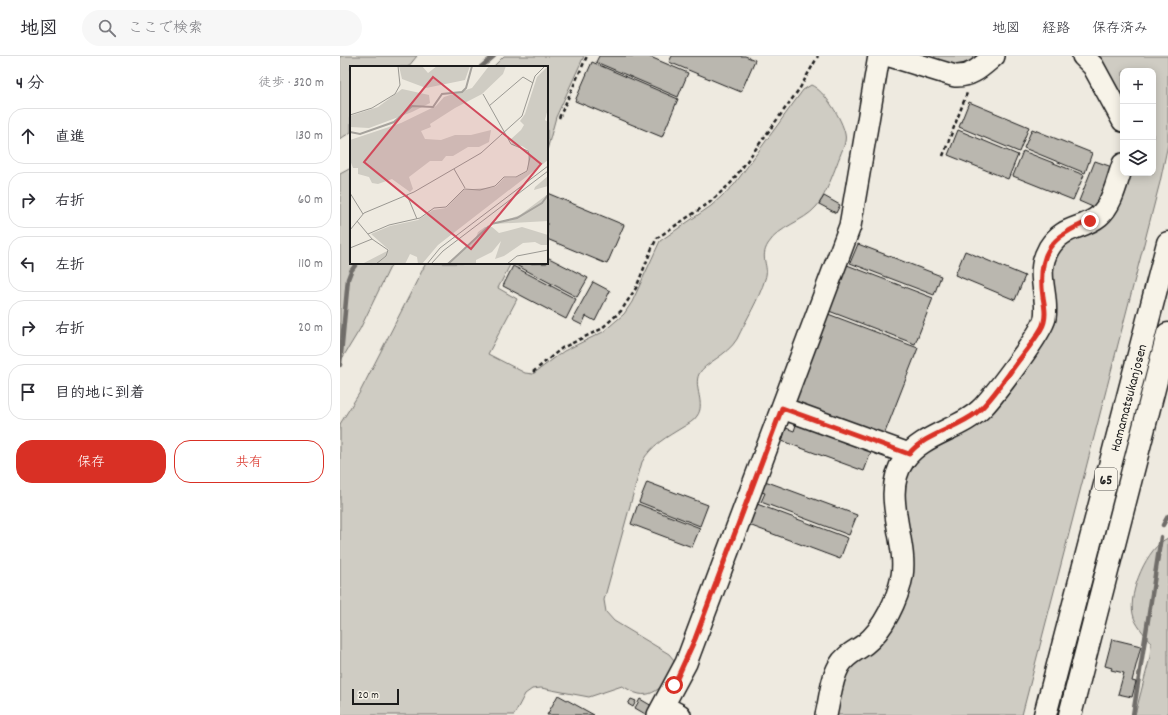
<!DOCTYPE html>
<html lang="ja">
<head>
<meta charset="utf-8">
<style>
	body { margin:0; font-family:Dekko,"Klee One",sans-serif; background:#f7f7f7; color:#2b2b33 }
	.controls { position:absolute; right:12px; top:12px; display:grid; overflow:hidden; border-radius:8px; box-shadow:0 2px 10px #0003 }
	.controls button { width:36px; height:36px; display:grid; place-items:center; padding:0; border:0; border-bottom:1px solid #e1e1e2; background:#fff; color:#2b2b33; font:20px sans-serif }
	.scale { position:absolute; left:12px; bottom:10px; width:47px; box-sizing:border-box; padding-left:4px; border:2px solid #1c1c1c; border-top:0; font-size:11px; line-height:14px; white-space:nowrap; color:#1c1c1c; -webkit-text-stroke:3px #f7f3e8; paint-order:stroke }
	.stop { position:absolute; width:12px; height:12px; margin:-9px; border:3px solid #d93025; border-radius:50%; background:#fff }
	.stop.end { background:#d93025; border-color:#fff; box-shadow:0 1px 4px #0008 }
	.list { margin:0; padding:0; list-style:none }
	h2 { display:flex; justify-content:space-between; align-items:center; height:52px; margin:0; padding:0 16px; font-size:17px }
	h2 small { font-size:13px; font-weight:400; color:#7c7c81 }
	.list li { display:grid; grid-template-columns:26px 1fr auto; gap:12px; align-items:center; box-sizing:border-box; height:56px; margin:0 8px 8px; padding:0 8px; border:1px solid #e1e1e2; border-radius:16px }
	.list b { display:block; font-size:15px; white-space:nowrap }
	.list em { font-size:13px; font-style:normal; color:#7c7c81 }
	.actions { display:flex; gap:8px; padding:12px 16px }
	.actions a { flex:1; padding:9px 0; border:1px solid #d93025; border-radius:16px; text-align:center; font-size:14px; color:#d93025 }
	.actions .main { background:#d93025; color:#fff }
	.icon { flex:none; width:22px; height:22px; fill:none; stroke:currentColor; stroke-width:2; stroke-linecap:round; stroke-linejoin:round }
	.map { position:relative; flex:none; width:828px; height:659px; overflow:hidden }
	header { display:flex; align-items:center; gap:24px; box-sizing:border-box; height:56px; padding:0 20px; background:#fff; border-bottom:1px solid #e1e1e2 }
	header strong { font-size:19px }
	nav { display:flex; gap:22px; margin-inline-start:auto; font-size:14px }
	.search { width:280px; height:36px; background:#f7f7f7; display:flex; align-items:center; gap:10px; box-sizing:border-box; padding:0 14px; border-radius:22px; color:#7c7c81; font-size:15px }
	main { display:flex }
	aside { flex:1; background:#fff }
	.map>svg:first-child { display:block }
	.green { fill:#cfccc3; stroke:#767470 }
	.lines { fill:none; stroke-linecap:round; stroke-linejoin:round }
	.stream { stroke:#6f6d69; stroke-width:4.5 }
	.building { fill:#bab7af; stroke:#1c1c1c }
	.minor-casing { stroke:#1c1c1c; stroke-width:24 }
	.major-casing { stroke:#1c1c1c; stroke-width:25 }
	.path { stroke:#1c1c1c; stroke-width:2.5; stroke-dasharray:4 3; stroke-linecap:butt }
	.minor { stroke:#f7f3e8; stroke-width:21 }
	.major { stroke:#f7f3e8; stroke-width:22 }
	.route { stroke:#d93025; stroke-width:5 }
	.labels { text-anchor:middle; stroke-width:3; stroke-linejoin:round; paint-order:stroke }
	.shield { fill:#f7f3e8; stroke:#5e5c59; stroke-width:1 }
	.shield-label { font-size:13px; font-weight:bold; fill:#1c1c1c }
	.street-label { font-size:14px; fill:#1c1c1c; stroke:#f7f3e8 }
	.inset-river { fill:none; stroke:#a6a39d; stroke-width:2 }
	.inset-road { fill:none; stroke:#9a9892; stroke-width:1 }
	.view { fill:#d1495b; fill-opacity:0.15; stroke:#d1495b; stroke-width:2 }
	.inset-edge { fill:none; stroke:#1c1c1c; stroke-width:2 }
</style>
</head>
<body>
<header>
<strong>地図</strong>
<div class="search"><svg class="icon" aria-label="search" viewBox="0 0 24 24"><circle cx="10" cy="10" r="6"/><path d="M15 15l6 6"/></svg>ここで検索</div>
<nav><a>地図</a><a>経路</a><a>保存済み</a></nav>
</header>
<main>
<aside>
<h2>4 分<small>徒歩 · 320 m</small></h2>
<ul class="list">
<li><svg class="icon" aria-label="ahead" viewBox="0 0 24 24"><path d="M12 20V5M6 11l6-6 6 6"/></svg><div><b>直進</b></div><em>130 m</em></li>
<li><svg class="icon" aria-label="right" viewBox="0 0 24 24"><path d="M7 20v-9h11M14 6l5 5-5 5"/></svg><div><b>右折</b></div><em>60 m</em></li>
<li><svg class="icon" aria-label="left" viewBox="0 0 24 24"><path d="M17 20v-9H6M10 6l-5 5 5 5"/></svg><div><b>左折</b></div><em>110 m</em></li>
<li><svg class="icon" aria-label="right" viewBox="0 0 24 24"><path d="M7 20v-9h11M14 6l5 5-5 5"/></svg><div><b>右折</b></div><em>20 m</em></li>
<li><svg class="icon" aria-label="arrive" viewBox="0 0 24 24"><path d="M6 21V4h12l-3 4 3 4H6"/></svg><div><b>目的地に到着</b></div></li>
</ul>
<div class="actions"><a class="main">保存</a><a>共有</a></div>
</aside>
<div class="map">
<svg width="828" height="659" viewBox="0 0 828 659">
	<rect width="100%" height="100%" fill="#eeeae0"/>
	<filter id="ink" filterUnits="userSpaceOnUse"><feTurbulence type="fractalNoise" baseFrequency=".025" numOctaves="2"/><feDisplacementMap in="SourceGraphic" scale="8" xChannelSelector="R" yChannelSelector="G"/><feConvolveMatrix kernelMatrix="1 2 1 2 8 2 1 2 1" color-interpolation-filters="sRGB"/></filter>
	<g filter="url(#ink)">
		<path class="green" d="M0,0H77L68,11H11V76L0,83Z
			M164,0H244L216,61L207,94V11H153Z
			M594,0H647L628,14L598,8Z
			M750,0H828V88L820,126L682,659H491L500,621L553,560L560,425L590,388L702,281L706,213L729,179L785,117H813V15H783V55Z
			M471,29C485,35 502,63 505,78C506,82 505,86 504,90C497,106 487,139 476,151C463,166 439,170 428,188C419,203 430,209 425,223C419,243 406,264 397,283C387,300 364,307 359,318C353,331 366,348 357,360C354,365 348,368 343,371C327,381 311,389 302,406L264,544L266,556L274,565L329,598L334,604C332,620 318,642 299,638C293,637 287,632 282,630L249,641L201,632L192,633L185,638L174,659H0V368L20,336L86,207H171L158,232L177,243L148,298L185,317L193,318L224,295L263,276L284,258L292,246L320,185L371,150L394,129L463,34Z
			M11,112V207H52L20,273L0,306V118Z
			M828,482V659H795L810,601L811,587C805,578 795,569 793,558C788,537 807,491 828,482Z"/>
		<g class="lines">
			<path class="stream" d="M141,11L154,0
				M0,309L8,223L11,215L17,207
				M823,469L828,460
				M793,659L821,481"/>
		</g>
		<path class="building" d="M259,0H308L348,17L338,41L256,6Z
			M332,0H405L415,4L401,36L329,6Z
			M252,6L338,43L322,81L235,45Z
			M629,46L689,71L679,96L619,71Z
			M692,73L752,97L745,117L684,92Z
			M618,74L678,99L668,123L608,99Z
			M683,95L744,119L733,144L673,120Z
			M755,105L772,111L755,152L739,145Z
			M207,137L284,169L267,208L207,183Z
			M484,140L500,149L496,157L479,148Z
			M518,188L601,220L594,239L510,207Z
			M625,195L685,220L675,244L615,219Z
			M207,201L248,222L237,241L174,208L207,207Z
			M507,209L593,242L575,288L489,255Z
			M173,210L236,243L226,263L163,230Z
			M253,226L270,235L255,265L246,260L242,269L232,264Z
			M488,258L578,292L544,379L455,345Z
			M458,363L533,391L524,415L442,385L446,372L454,375Z
			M425,425L517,459L509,479L421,446L425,437L421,436Z
			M307,426L368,449L360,470L299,446Z
			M298,448L360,472L352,491L291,468Z
			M417,448L508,482L500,503L409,469Z
			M772,583L801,590L792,625L796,626L792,641L778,638L784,617L771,614L772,612L765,610Z
			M218,639L254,659H207Z
			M291,643L296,645L293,651L288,648Z
			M300,643L312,650L307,659L295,652Z"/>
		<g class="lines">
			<defs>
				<path id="minor" d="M550,0L615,20C632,21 642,10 654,0
					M743,0L753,10L783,65
					M442,352L569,398
					M323,650L340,659
					M318,659L346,607L355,583L510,170L539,0
					M486,659C490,643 491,624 499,610C505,599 516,595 525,588C543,574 558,543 562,520C568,484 540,438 564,404C583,377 621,374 643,351C655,338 702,277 705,262C709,237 694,218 709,192C723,169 742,174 759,160C773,148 777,124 783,108"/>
				<g id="major">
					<path id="s1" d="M705,659L828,187"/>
					<path d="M730,659L828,278"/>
				</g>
			</defs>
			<use href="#minor" class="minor-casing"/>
			<use href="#major" class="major-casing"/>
			<path class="path" d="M219,62L247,0
				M603,100L627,37
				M193,316L222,292L261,273L281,255L296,232L312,192L317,182L369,147L391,127L460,32L478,0"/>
			<use href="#minor" class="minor"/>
			<use href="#major" class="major"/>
		</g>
	</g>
	<g class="lines" filter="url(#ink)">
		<path class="route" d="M334,629L355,583L442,352L569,398C583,379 617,372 636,357C649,347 659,331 669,318C679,303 692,289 701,273C707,263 705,252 703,241C697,198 710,180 750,165"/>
	</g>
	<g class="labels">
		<rect class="shield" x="755" y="412" width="22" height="22" rx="3"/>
		<g class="shield-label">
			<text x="766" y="428">65</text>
		</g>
		<g class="street-label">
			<text dy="5" stroke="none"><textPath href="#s1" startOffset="328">Hamamatsukanjosen</textPath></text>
		</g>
	</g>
	<g transform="translate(10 10)">
		<rect width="198" height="198" fill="#eeeae0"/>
		<path d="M49,0H72L78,7L87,0H120L115,14L76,22L52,13ZM139,0H156L153,8L132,28L105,42L80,58L81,61L71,65L75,73L91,74L105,69H121L141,64L139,76L129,81H118L103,90H96L92,95H80L59,111L63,123L60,126L42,113L28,118L22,117L19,111L8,108V102H3L0,94V74L51,57L86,40L94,31L122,22ZM198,0V42L195,54L198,56V94L88,179L72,198H68L67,191L60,188L55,198H12L39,184L21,168L40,160L68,154L83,144L96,142L113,124L145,121L154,112H165L178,105V84L172,80L163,79L160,74L171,64L174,59L170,55L175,48L187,11ZM52,23L79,29L80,37L62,46L19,62L0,61V50L28,41ZM198,110V120L184,124L185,121ZM198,128V155L144,158L170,149ZM135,161H142L149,167L172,161L198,169V179H191L185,176L173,177L154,190L145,193L151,175L142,186L126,194V198H96L125,174L128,166Z" fill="#cfccc3"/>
		<path class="inset-river" d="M0,66L10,68L44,56L62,40L83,41L92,28L112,26L116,22L122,0M141,158L167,152L192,137L198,129M98,198L139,160"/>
		<path class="inset-road" d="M139,40L173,11L183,17M0,49L22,42L45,28L50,19L48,0M104,103L115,122M0,127L13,148M57,129L67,153M7,155L22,173L38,184L36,190L26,198M0,164L14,147L64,126L131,87L172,50L185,10L195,0M18,168L39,159L70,152L84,142L96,141L114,123L130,124L145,120L154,111H166L177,105L180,91L178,85L161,78L133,28M0,182L22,173M77,198L90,182L198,100M81,198L93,185L198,105M157,198L167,190L198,184"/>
		<path class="view" d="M83,11L191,98L121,183L14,96Z"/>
		<rect width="198" height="198" class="inset-edge"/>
	</g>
</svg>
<div class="controls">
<button>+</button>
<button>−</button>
<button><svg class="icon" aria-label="layers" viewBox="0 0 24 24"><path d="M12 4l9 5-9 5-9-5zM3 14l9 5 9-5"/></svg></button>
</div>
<div class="scale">20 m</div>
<div class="stop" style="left:334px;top:629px"></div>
<div class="stop end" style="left:750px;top:165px"></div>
</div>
</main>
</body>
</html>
